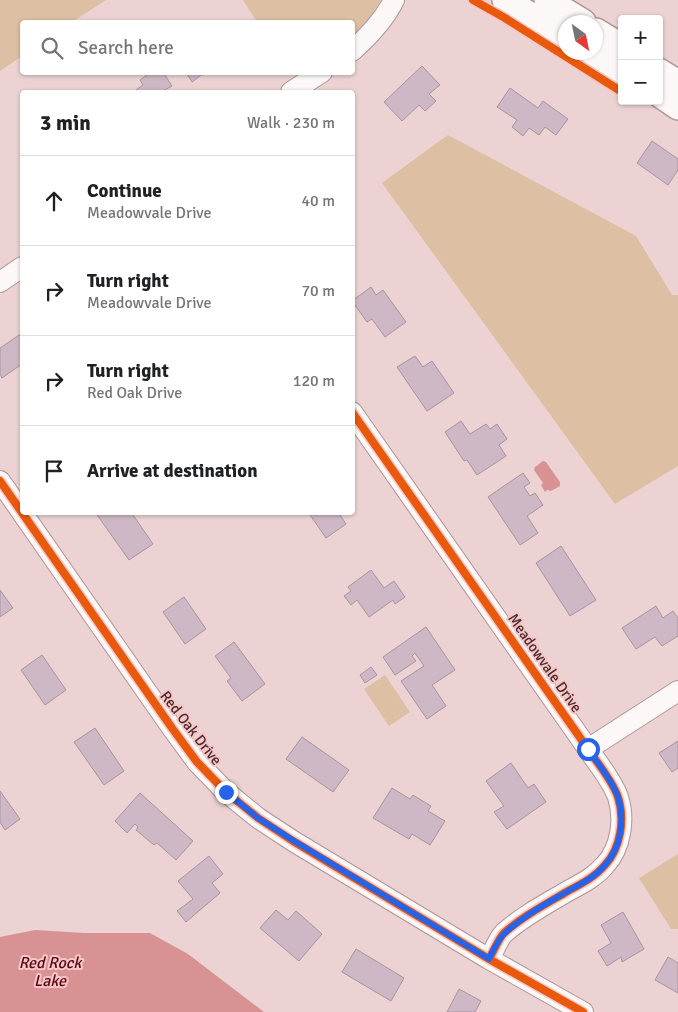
<!DOCTYPE html>
<html lang="en">
<head>
<meta charset="utf-8">
<style>
	body { margin:0; font-family:Signika,sans-serif; background:#f2f2f2; color:#202124 }
	.controls { position:absolute; right:15px; top:15px; display:grid; overflow:hidden; border-radius:5px; box-shadow:0 1px 4px #0004 }
	.controls button { width:45px; height:45px; display:grid; place-items:center; padding:0; border:0; border-bottom:1px solid #e0e0e0; background:#fff; color:#202124; font:25px sans-serif }
	.compass { position:absolute; left:558px; top:15px; width:45px; height:45px; border-radius:50%; background:#fff; box-shadow:0 1px 4px #0004; rotate:147deg }
	.stop { position:absolute; width:15px; height:15px; margin:-11px; border:4px solid #2563eb; border-radius:50%; background:#fff }
	.stop.end { background:#2563eb; border-color:#fff; box-shadow:0 1px 5px #0008 }
	.list { margin:0; padding:0; list-style:none }
	h2 { display:flex; justify-content:space-between; align-items:center; height:65px; margin:0; padding:0 20px; font-size:21px }
	h2 small { font-size:16px; font-weight:400; color:#757577 }
	.list li { display:grid; grid-template-columns:32px 1fr auto; gap:15px; align-items:center; box-sizing:border-box; height:90px; padding:0 20px; border-top:1px solid #e0e0e0 }
	.list b { display:block; font-size:19px; white-space:nowrap }
	.list p { margin:0; font-size:16px; white-space:nowrap; color:#757577 }
	.list em { font-size:16px; font-style:normal; color:#757577 }
	.icon { flex:none; width:28px; height:28px; fill:none; stroke:currentColor; stroke-width:2; stroke-linecap:round; stroke-linejoin:round }
	.map { position:relative; flex:none; width:678px; height:1012px; overflow:hidden }
	.search { position:absolute; background:#fff; box-shadow:0 1px 4px #0004; left:20px; top:20px; width:335px; height:55px; display:flex; align-items:center; gap:12px; box-sizing:border-box; padding:0 18px; border-radius:5px; color:#757577; font-size:19px }
	.panel { position:absolute; background:#fff; box-shadow:0 1px 4px #0004; left:20px; top:90px; width:335px; height:425px; border-radius:5px }
	.map>svg:first-child { display:block }
	.green { fill:#ddbfa3 }
	.water { fill:#d89294 }
	.building { fill:#ceb8c5; stroke:#a8949e }
	.lines { fill:none; stroke-linecap:round; stroke-linejoin:round }
	.minor-casing { stroke:#ae9596; stroke-width:22 }
	.major-casing { stroke:#ae9596; stroke-width:28 }
	.minor { stroke:#fcf8f8; stroke-width:20 }
	.major { stroke:#fcf8f8; stroke-width:25 }
	.cycleway-casing { stroke:#f7c7c7; stroke-width:11 }
	.cycleway { stroke:#e8590c; stroke-width:8 }
	.route { stroke:#2563eb; stroke-width:6 }
	.labels { text-anchor:middle; stroke-width:4; stroke-linejoin:round; paint-order:stroke }
	.street-label { font-size:15px; fill:#492a2b; stroke:#f7c7c7 }
	.water-label { font-size:16px; font-style:italic; fill:#590416; stroke:#f7c7c7 }
</style>
</head>
<body>
<div class="map">
<svg width="678" height="1012" viewBox="0 0 678 1012">
	<rect width="100%" height="100%" fill="#ecd2d2"/>
	<path class="green" d="M0,0H106L72,22H22V56L0,71Z
		M243,0H381L366,23L353,36L352,22H257Z
		M448,135L636,236L672,295H678V466L615,504L382,183Z
		M385,675L410,712L389,726L364,689Z
		M678,854V929H671L639,878Z"/>
	<path class="water" d="M543,461L546,462L560,482V486L551,491L547,490L545,492L541,485L543,483L534,470L535,467Z
		M35,930L84,933H150L188,954L264,1012H0V937Z"/>
	<path class="building" d="M422,66L440,85L429,94L436,101L425,111L419,105L402,121L384,102Z
		M151,72H163L172,86L161,92H133L143,85L140,80Z
		M186,72H205L192,82Z
		M510,88L538,108L543,101L568,119L556,135L545,127L539,135L529,128L523,136L512,127L517,120L497,107Z
		M652,141L678,159V170L668,185L637,163Z
		M371,287L376,295L383,290L406,322L385,337L372,319L367,322L352,301Z
		M22,333V364L2,378L0,374V348Z
		M415,356L423,367L432,361L454,393L427,411L397,367Z
		M461,421L470,434L486,424L490,429L497,424L507,439L499,445L506,456L477,475L467,460L464,461L445,432Z
		M523,473L530,483L524,487L530,496L535,493L543,505L527,516L538,533L520,545L488,497Z
		M95,512H131L153,544L129,560Z
		M308,512H338L346,524L326,538Z
		M561,546L596,600L570,616L536,563Z
		M371,570L384,588L394,581L405,597L395,604L393,600L369,617L357,600L351,605L344,596L351,591L348,587Z
		M0,590L13,608L0,617Z
		M184,597L206,629L185,644L163,612Z
		M656,606L663,618L673,611L678,618V636L662,646L655,637L636,649L622,628Z
		M426,627L455,670L432,685L446,706L427,719L401,681L424,666L415,653L412,656L416,661L395,675L383,657Z
		M234,642L265,684L242,701L227,681L231,678L215,656Z
		M42,655L66,690L45,705L21,670Z
		M371,667L377,675L365,683L360,675Z
		M95,728L124,771L104,785L74,742Z
		M302,737L349,770L333,792L286,759Z
		M678,741V768L672,772L659,753Z
		M511,763L528,788L534,784L546,802L507,829L494,812L504,806L486,781Z
		M392,788L410,799L413,795L431,806L428,811L445,821L430,845L412,834L409,839L373,818Z
		M0,791L20,819L5,830L0,822Z
		M140,793L193,841L176,860L157,843L154,845L136,830L138,827L135,824L127,833L115,821Z
		M209,856L223,874L212,883L220,893L186,922L177,911L193,899L178,881Z
		M276,910L288,920L296,911L322,934L299,961L260,928Z
		M623,912L644,949L622,962L621,957L607,966L598,951L611,943L601,925Z
		M356,949L404,978L391,1001L342,972Z
		M668,957L678,963V993L655,980Z
		M459,989L481,1001L475,1012H447Z"/>
	<g class="lines">
		<defs>
			<path id="minor" d="M352,51C369,36 384,20 394,0
				M291,92L322,72
				M0,282L22,267
				M352,412L588,749C598,764 612,780 618,797C625,819 621,848 605,865C595,877 581,884 568,891C546,904 523,916 504,933C498,939 494,951 489,959
				M0,481L172,728L197,762L226,792L258,818L293,841L489,959L583,1012
				M588,749L678,691"/>
			<path id="major" d="M505,0L566,36
				M547,0L583,22
				M596,31L622,47
				M592,52L622,71
				M659,71L678,83
				M659,94L678,107"/>
		</defs>
		<use href="#minor" class="minor-casing"/>
		<use href="#major" class="major-casing"/>
		<use href="#minor" class="minor"/>
		<use href="#major" class="major"/>
		<defs>
			<path id="cycleway" d="M473,0L505,18L622,92
				M352,412L588,749C598,764 612,780 618,797C625,819 621,848 605,865C595,877 581,884 568,891C546,904 523,916 504,933C498,939 494,951 489,959
				M0,481L172,728L197,762L226,792L258,818L293,841L489,959L583,1012"/>
		</defs>
		<use href="#cycleway" class="cycleway-casing"/>
		<use href="#cycleway" class="cycleway"/>
	</g>
	<g class="lines">
		<path class="route" d="M226,792L258,818L294,841L489,959C493,951 498,939 505,933C523,916 546,904 568,891C581,884 595,877 605,865C621,848 625,819 618,797C612,780 598,764 588,749"/>
	</g>
	<g class="labels">
		<g class="street-label">
			<text transform="translate(545 663) rotate(55)" y="5">Meadowvale Drive</text>
			<text transform="translate(191 728) rotate(52)" y="5">Red Oak Drive</text>
		</g>
		<g class="water-label">
			<text x="50" y="968">Red Rock<tspan x="50" dy="18">Lake</tspan></text>
		</g>
	</g>
</svg>
<div class="controls">
<button>+</button>
<button>−</button>
</div>
<svg class="compass" viewBox="-18 -18 36 36"><path d="M0-13l5 13h-10z" fill="#e53935"/><path d="M0 13l5-13h-10z" fill="#757577"/></svg>
<div class="stop" style="left:588px;top:749px"></div>
<div class="stop end" style="left:226px;top:792px"></div>
<div class="search"><svg class="icon" aria-label="search" viewBox="0 0 24 24"><circle cx="10" cy="10" r="6"/><path d="M15 15l6 6"/></svg>Search here</div>
<section class="panel">
<h2>3 min<small>Walk · 230 m</small></h2>
<ul class="list">
<li><svg class="icon" aria-label="ahead" viewBox="0 0 24 24"><path d="M12 20V5M6 11l6-6 6 6"/></svg><div><b>Continue</b><p>Meadowvale Drive</p></div><em>40 m</em></li>
<li><svg class="icon" aria-label="right" viewBox="0 0 24 24"><path d="M7 20v-9h11M14 6l5 5-5 5"/></svg><div><b>Turn right</b><p>Meadowvale Drive</p></div><em>70 m</em></li>
<li><svg class="icon" aria-label="right" viewBox="0 0 24 24"><path d="M7 20v-9h11M14 6l5 5-5 5"/></svg><div><b>Turn right</b><p>Red Oak Drive</p></div><em>120 m</em></li>
<li><svg class="icon" aria-label="arrive" viewBox="0 0 24 24"><path d="M6 21V4h12l-3 4 3 4H6"/></svg><div><b>Arrive at destination</b></div></li>
</ul>
</section>
</div>
</body>
</html>
